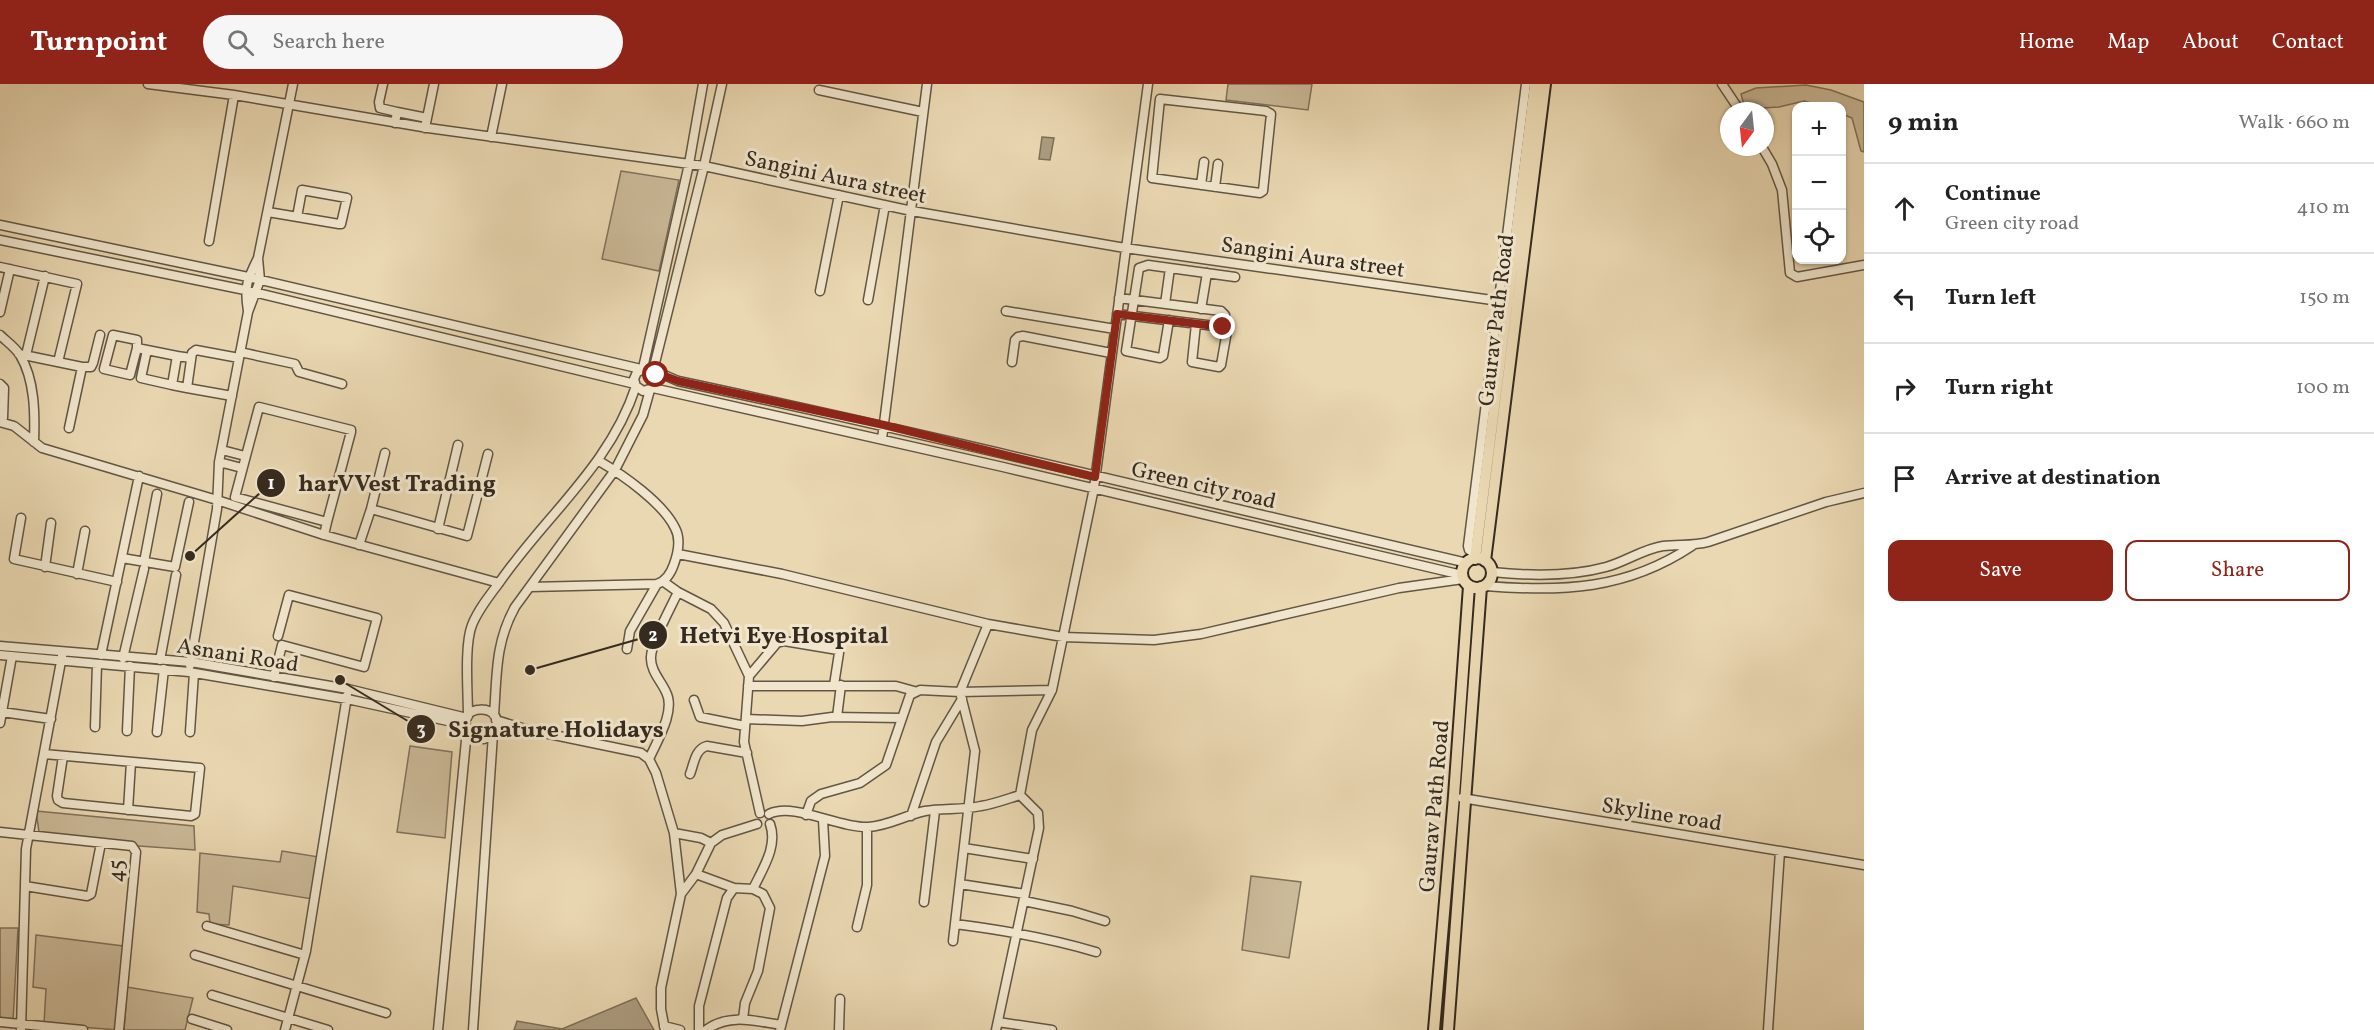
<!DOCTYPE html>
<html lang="en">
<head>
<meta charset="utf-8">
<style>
	body { margin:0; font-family:Vollkorn,serif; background:#f6f6f6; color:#222 }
	.controls { position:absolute; right:18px; top:18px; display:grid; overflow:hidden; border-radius:12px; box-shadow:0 2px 4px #0004 }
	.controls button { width:54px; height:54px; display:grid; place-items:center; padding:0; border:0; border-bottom:2px solid #e0e0e0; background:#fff; color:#222; font:30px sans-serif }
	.compass { position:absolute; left:1720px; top:18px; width:54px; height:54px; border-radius:50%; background:#fff; box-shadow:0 2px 4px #0004; rotate:195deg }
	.stop { position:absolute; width:18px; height:18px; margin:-14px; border:4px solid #8f2418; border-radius:50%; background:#fff }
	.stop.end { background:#8f2418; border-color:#fff; box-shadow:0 2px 6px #0008 }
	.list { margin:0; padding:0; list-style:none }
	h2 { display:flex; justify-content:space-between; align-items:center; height:78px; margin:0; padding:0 24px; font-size:26px }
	h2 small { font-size:20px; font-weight:400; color:#767676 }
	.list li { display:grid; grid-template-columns:39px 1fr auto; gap:18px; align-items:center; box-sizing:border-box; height:90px; padding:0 24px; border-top:2px solid #e0e0e0 }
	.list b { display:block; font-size:22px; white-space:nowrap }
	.list p { margin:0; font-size:20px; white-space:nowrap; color:#767676 }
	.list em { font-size:20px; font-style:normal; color:#767676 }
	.actions { display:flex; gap:12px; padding:18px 24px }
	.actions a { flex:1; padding:14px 0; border:2px solid #8f2418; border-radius:12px; text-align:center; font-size:21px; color:#8f2418 }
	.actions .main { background:#8f2418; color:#fff }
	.icon { flex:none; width:33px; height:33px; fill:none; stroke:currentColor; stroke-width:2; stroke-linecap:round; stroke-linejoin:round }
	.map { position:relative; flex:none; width:1864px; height:946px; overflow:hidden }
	header { display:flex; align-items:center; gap:36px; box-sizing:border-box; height:84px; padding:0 30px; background:#8f2418; color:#fff }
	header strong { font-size:28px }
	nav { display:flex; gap:33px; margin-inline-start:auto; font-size:21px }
	.search { width:420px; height:54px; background:#f6f6f6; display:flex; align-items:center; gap:15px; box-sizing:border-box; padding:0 21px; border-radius:33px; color:#767676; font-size:22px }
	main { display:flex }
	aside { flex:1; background:#fff }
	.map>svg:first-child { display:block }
	.green { fill:#cbba99; stroke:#80725c; stroke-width:1.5 }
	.water { fill:#ac9d80; stroke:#7c6f59; stroke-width:1.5 }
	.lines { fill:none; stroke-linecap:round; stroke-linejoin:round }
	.minor-casing { stroke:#625644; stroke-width:11 }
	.major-casing { stroke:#352a1f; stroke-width:14 }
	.minor { stroke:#f1e6cd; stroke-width:8 }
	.major { stroke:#ead8b2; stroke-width:10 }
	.route { stroke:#8f2418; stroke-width:8 }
	.labels { text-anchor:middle; stroke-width:6; stroke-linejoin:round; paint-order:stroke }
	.street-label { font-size:22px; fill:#352a1f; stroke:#f1e6cd }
	.leader { fill:none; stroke:#352a1f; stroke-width:2 }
	.callout-dot { fill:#352a1f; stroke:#f1e6cd; stroke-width:2 }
	.mark-label { font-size:18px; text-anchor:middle; font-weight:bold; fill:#fff }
	.callout-label { font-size:24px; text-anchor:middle; font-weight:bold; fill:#352a1f; stroke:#f1e6cd; stroke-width:6; stroke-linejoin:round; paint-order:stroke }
</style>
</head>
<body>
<header>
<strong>Turnpoint</strong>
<div class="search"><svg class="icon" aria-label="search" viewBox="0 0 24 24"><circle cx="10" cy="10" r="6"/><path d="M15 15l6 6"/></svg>Search here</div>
<nav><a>Home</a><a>Map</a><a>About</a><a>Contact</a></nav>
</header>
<main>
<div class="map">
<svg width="1864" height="946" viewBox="0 0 1864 946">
	<rect width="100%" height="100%" fill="#ead8b2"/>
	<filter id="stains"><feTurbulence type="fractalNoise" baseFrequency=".00333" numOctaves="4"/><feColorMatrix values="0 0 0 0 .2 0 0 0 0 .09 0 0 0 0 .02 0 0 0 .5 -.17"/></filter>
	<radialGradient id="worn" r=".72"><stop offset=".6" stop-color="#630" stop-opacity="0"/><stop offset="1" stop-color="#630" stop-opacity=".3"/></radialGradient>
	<path class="green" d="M1228,0H1312L1308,26L1226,16Z
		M1806,1L1831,6L1864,18V68L1861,67L1852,34L1842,30V22H1821L1804,17L1779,23L1745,25L1741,10L1756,4Z
		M621,87L679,96L659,187L602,175Z
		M410,662L452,668L445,754L397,748Z
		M36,727L194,742L195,766L40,755Z
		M282,767L319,773L312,815L233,802L229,841L210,840L209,830L197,828L200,769L280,778Z
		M1251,792L1301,798L1289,874L1242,866Z
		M0,844H18L13,937H0Z
		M36,851L123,862L118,946L44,940L46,905L33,903Z
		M127,903L193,914L185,946H124Z"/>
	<path class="water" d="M1042,53L1054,54L1050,76L1039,75Z
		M636,914L654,946H514L517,937L562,945Z"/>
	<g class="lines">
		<defs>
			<path id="minor" d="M148,0L234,11L428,44L704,82L912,127L1125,164L1513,219
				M383,0L379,18L380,24L397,28L395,39
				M1722,0L1740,27
				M819,6L923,28
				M1160,15L1266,27L1271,30L1263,107L1260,109L1152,94Z
				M397,28L427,34
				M425,44L434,0
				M491,53L502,0
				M1762,63L1772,80L1782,106L1790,189L1797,193L1864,181
				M1201,101L1204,78
				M1215,103L1218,80
				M268,128L339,140H341L347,114L302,106L297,133
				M0,141L248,193L641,285
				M0,156L245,206L635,300
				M209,157L234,11
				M0,183L77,200L58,278
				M820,207L839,111
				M1119,214L1221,227L1225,231L1223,243
				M868,216L885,121
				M1165,220L1170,184
				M1201,225L1207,189
				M248,227C244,203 247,196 258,174L293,0
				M1006,227L1115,245
				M0,228L10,185
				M1117,230L1223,243L1225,244L1227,247L1221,281L1219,283L1192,278L1196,240
				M1169,236L1163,272L1160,274L1126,267L1139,184L1148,181L1235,193
				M0,251C6,257 15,263 20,271C35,296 35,330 34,358
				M137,264V256L113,251L104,285L130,291L137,264L177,272
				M147,266L141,294L172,301
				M240,268L295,280L299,288L342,300
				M19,270L82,283L69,344
				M26,271L45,192
				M1012,278L1015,256L1018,253L1023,252L1111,269
				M82,283H91L93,279L100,251
				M643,284L689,80L703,0
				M653,287L704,82L722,0
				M654,288L657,295L653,304L643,307L636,302L634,295L637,288L648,284L678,297C942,353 1204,418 1467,479
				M0,300L4,304L3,334L0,335
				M187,304L172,301L177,272L191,274
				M653,304L1003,383L1462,491
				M232,312L187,304L192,269L196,266L239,274
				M0,338L14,342L42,364L217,416L324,451L499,499
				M882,355L927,0
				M222,366L245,372
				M219,378L242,384
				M371,425L467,452L488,370
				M21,434L14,475L117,498
				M438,445L458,361
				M324,451L327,438L351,348V346L259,323L235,413L327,438
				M359,461L371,425L385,369
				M678,470L782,490L988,540L1063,553L1154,556L1201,550L1399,504L1463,495
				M1475,470L1469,466L1468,462L1526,0
				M122,474L175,483L189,418
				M144,478L157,410
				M45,483L51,439
				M1492,488C1530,492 1569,493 1606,483C1625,478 1643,465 1663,462C1678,460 1693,462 1708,458L1826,418L1864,409
				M77,490L85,447
				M664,498L678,508L711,525L724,539L749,592L744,658L760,729
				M1485,502C1562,508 1626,506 1692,462
				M530,503L657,500C666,497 671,489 674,480C678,469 681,455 675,444C663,419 623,391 599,377
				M0,562L191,578L348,605L467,634
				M627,565L630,547L657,500
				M0,571L189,588L347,615L466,641
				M101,571L139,392
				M123,574L144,485
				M160,576L176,491
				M190,581L217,425L219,378L248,228L260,196L258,174
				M749,592L777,559L784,557L838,566L839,569L834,601
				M274,593L282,561L364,583L377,534L289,511L278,552
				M748,602H896L914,607
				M694,616L700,633L745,642
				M2,628L12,572
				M494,631C497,591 495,559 515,523L615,386L643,331L650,306
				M468,632C468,609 464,561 472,541C478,526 489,512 499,499C545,432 610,382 636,302
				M837,633L841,601
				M746,635L802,637L832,633L902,634
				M496,636L525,645L641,669L649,675L656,689L674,749L681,810L661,904V925L665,946
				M0,639L2,628L51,635
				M95,643L97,580
				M127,647L130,582
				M494,647L519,645
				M157,648L164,585
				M190,648L194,589
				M44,670L200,684L195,730L191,732L63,719L58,716L57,712L63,672
				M649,675C657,657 676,627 666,608C661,597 650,586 651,573C651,559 671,523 678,508
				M690,690C694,680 695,665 707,662L747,669
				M1462,714L1864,781
				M128,726L131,678
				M769,730C794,718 838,744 868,743C888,742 906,731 925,727C943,724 963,726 981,722C994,720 1007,715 1020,711
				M806,731L811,717L821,710L860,699L886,681L910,611L920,606L960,608L1052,606
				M911,732L936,658L962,615
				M0,748L132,762L136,768L119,946
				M674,749L701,754L711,759L722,751L757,740
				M964,764L1033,775
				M696,790L734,804
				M960,800L1025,810
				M25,802L87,812L91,810L101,759
				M753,805C763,784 778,762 770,740
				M681,810L696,790L711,759
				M1024,817L1072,827L1105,837
				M924,818L935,727
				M955,840C1003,846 1049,854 1096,868
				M207,842L305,871
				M857,843L867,801V743
				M953,857L975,667L960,608L988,540
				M195,871L386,929
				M212,911L328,946
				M192,935L227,946
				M0,938L83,946
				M998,938L1052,946
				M664,942L680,946
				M21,946L26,765L62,572
				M285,946L306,867L347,612
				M438,946L467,646
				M473,946L493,650C513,617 448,618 470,650L484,655L493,650
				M699,946V922L727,814L734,804L753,805L763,810L770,824L758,887L745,919L743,935
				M706,946C729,929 755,937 781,941
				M780,946L825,772L823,736
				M839,946L840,915
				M996,946L1039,744L1038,729L1020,711L1032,646L1052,606L1094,404L1148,0
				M1768,946L1780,767"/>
			<path id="major" d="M1462 489a15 15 0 1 1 30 0a15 15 0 1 1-30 0Z
				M1475,475L1535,0
				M1485,477L1545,0
				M1434,946L1454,712L1469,502
				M1448,946L1481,503"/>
		</defs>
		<use href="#minor" class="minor-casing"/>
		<use href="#major" class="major-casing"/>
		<use href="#minor" class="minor"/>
		<use href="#major" class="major"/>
	</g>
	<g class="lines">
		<path class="route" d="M656,291L654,288L678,297L884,341L1095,393L1117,230L1223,243"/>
	</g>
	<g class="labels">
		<g class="street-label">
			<text transform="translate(836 92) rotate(12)" y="8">Sangini Aura street</text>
			<text transform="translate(1313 172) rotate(8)" y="8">Sangini Aura street</text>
			<text transform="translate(1495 236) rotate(-83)" y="8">Gaurav Path Road</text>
			<text transform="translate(1204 400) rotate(13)" y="8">Green city road</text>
			<text transform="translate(238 570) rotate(9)" y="8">Asnani Road</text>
			<text transform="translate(1433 722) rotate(-85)" y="8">Gaurav Path Road</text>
			<text transform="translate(1662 729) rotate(9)" y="8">Skyline road</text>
			<text transform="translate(115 787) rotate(-88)" y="8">45</text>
		</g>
	</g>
	<path class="leader" d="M190 472L271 399M530 586L653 551M340 596L421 645"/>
	<g class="callout-dot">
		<circle cx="190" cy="472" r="6"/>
		<circle cx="530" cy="586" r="6"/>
		<circle cx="340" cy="596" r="6"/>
		<circle cx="271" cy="399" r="15"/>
		<circle cx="653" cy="551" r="15"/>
		<circle cx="421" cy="645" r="15"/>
	</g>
	<g class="mark-label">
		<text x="271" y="405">1</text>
		<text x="653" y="557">2</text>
		<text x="421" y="651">3</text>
	</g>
	<g class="callout-label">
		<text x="397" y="407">harVVest Trading</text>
		<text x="784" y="559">Hetvi Eye Hospital</text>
		<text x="556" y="653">Signature Holidays</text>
	</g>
	<rect width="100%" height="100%" filter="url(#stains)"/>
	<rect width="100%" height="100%" fill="url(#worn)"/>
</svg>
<div class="controls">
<button>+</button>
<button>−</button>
<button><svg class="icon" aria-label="locate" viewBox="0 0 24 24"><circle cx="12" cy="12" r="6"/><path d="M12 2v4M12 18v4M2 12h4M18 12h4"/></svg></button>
</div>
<svg class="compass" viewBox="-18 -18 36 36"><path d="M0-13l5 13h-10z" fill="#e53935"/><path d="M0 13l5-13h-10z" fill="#767676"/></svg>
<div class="stop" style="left:656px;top:291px"></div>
<div class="stop end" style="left:1223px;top:243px"></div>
</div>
<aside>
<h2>9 min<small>Walk · 660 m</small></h2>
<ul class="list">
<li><svg class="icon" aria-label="ahead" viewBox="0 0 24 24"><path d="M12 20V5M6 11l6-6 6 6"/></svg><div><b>Continue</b><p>Green city road</p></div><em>410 m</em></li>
<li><svg class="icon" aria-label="left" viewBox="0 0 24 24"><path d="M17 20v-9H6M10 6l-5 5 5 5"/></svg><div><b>Turn left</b></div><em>150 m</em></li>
<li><svg class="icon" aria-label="right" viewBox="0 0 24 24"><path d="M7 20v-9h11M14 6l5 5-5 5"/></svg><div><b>Turn right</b></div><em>100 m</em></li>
<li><svg class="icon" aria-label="arrive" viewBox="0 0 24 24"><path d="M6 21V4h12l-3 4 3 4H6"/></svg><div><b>Arrive at destination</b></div></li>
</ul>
<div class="actions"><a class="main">Save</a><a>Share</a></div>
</aside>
</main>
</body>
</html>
